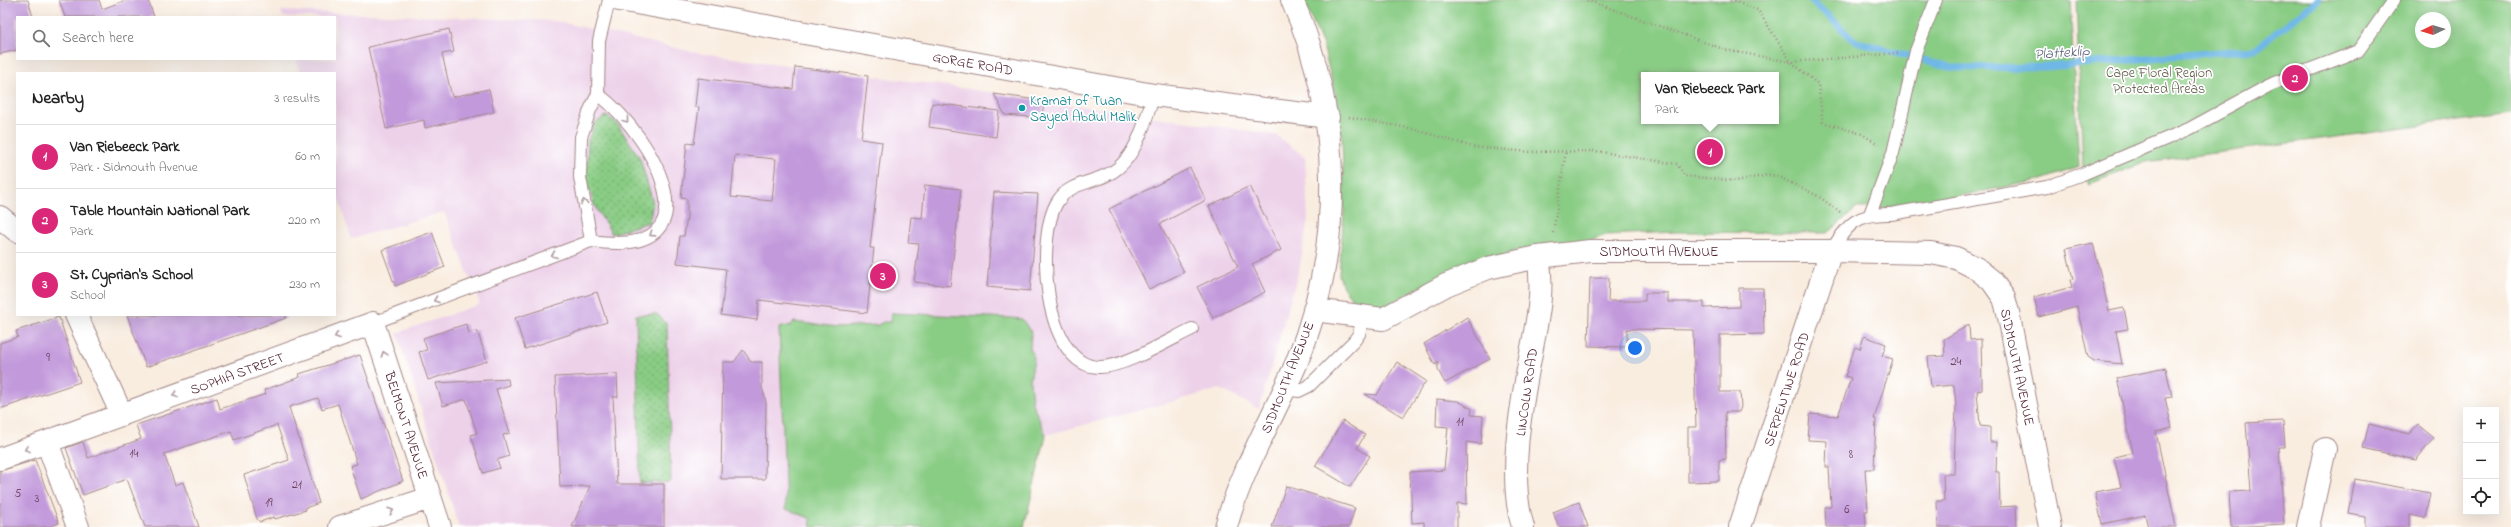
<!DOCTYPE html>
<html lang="en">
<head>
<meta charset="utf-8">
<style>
	body { margin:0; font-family:"Indie Flower",sans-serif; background:#f6f6f6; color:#222 }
	.controls { position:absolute; right:12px; bottom:12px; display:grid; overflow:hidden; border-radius:0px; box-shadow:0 4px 16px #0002 }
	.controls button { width:36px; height:36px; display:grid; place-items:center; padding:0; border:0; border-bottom:1px solid #e0e0e0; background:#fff; color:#222; font:20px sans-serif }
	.compass { position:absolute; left:2415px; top:12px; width:36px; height:36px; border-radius:50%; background:#fff; box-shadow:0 4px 16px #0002; rotate:266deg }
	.you { position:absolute; left:1635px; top:348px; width:14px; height:14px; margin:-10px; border:3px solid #fff; border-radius:50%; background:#1a73e8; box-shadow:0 0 0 6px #1a73e833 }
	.badge { display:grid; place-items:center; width:26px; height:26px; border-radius:50%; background:#db2777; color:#fff; font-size:13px; font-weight:700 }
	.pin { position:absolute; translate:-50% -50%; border:2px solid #fff; box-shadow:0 1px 4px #0006 }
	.popup { position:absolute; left:1641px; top:72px; width:138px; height:52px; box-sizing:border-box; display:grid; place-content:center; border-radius:0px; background:#fff; filter:drop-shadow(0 1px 3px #0005); font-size:13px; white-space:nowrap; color:#767676 }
	.popup b { font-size:15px; color:#222 }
	.popup::after { content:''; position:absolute; left:50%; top:100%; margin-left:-8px; border:8px solid transparent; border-top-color:#fff }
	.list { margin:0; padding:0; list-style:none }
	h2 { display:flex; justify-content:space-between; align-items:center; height:52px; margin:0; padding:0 16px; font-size:17px }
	h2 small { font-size:13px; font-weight:400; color:#767676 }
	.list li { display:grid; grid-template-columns:26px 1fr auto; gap:12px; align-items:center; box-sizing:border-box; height:64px; padding:0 16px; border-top:1px solid #e0e0e0 }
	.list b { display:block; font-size:15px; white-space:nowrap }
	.list p { margin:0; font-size:13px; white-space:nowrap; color:#767676 }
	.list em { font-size:13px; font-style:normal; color:#767676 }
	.icon { flex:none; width:22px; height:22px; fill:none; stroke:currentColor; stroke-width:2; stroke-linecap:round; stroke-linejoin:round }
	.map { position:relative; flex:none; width:2511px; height:527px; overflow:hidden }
	.search { position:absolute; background:#fff; box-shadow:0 4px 16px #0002; left:16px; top:16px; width:320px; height:44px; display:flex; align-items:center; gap:10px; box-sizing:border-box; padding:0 14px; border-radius:0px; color:#767676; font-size:15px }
	.panel { position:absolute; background:#fff; box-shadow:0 4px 16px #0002; left:16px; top:72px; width:320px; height:244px; border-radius:0px }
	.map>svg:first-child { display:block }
	.built { fill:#edd1e9 }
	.grass { fill:url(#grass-dots); stroke:#6a7658 }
	.park { fill:#89cc84; stroke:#6a7658; fill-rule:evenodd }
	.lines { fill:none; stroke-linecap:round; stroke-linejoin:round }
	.stream { stroke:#6eb7e6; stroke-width:7 }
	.building { fill:#c29adb; fill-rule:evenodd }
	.service-casing { stroke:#a28686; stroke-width:14 }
	.minor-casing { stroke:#a28686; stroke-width:24 }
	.tertiary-casing { stroke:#a28686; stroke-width:24 }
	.path { stroke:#a28686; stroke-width:2.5; stroke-dasharray:1 3; stroke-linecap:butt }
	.service { stroke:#fff; stroke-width:12 }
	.minor { stroke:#fff; stroke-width:22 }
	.tertiary { stroke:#fff; stroke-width:22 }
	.oneway { stroke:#ae9aa0 }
	.culture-dot { fill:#0f9aa8; stroke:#fff; stroke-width:1.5 }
	.labels { text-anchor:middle; stroke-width:3.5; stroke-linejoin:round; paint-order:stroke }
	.number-label { font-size:12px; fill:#683e57 }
	.street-label { font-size:14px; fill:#4a1f2b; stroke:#fff }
	.park-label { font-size:14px; fill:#605c4a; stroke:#fff }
	.culture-label { font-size:14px; fill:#0d838f; stroke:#fff; text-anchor:start }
	.water-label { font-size:15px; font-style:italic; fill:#585c76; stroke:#fff }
</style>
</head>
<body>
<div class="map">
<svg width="2511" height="527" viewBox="0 0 2511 527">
	<defs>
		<pattern id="grass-dots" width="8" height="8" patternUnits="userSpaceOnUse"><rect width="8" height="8" fill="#89cc84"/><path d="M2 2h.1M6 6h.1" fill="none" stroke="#72a56c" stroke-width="1.8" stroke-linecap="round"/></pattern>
	</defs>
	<rect width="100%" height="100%" fill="#fff"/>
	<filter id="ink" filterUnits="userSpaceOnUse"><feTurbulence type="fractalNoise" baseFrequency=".025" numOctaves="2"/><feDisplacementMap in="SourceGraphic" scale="8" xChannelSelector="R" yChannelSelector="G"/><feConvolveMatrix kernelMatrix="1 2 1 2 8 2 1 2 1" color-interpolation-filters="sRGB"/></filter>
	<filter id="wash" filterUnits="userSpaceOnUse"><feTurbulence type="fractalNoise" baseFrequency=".012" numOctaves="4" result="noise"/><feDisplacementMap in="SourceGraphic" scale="16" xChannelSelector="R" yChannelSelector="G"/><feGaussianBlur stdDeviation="0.9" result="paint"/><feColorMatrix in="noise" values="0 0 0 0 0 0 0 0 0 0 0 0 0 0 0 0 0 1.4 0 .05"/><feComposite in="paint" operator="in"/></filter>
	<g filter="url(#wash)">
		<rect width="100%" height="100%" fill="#f9ede0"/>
		<path class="built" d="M281,11L555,21L702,54L947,86L1276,135L1305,157L1308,218L1300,266L1259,409L1220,389L1046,435L1024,527H459L397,333L480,304L444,212L351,239L335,187V73H300L296,59H335V17H283Z"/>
		<path class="grass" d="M606,116L616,122L640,158L653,203L649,222L612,234L594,205L586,180L588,140L595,123Z
			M657,314L667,324L671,482L640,483L636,315Z"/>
		<path class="park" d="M1303,0H2070L2079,167L2041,180L1902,207L1857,208L1828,233L1678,232L1605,235L1588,242L1518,250L1433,280L1387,305L1368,306L1353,300L1343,287L1339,275L1344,212L1342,137L1336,98L1323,45ZM1644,75H1776V121H1644Z
			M2076,0H2511V114L2146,162L2089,184L2083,169ZM2421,18H2445V42H2421Z
			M891,313L1011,318L1022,319L1031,332L1030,348L1034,358L1030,381L1032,403L1046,435L1024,527H811L810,518L786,509L779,328L791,325L794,322L838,327L878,325L883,322H891Z"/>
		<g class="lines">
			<path class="stream" d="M1811,0L1855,41L1953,68L2046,67L2255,49L2318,0"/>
		</g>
		<g id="blocks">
			<path class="building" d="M0,0H28L33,17H17V50L0,54Z
				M59,0H99L102,9L126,0H148L154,17H65Z
				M449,29L454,52L442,54L452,97L489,89L494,112L425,128L424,120L386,129L368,47Z
				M795,67L868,76L861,139L882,142L870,248H874L867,313L759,300L757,320L721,315L726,269L677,263L680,236H684L687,217V199L681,198L687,143L694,144L699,107H695L698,78L793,89ZM735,155L776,159L772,201L731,197Z
				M994,94L1044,101L1042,118L1005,115Z
				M932,103L999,111L996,137L929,127Z
				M1190,168L1206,200L1160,224L1184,272L1149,289L1109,209Z
				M925,185L961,189L950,286L914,282L919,244L908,243L911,217L922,218Z
				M1250,186L1281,250L1252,264L1265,292L1213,318L1197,287L1238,267L1209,206Z
				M994,192L1038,194L1030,291L987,287Z
				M432,232L445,267L395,286L382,250Z
				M2093,243L2109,311L2124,308L2128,329L2116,331L2122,364L2094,361L2088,357L2077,307L2039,317L2034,297L2072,287L2070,280L2073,279L2066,249Z
				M1590,278H1609L1608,301H1645V293H1668V302H1704V308L1739,307V288H1763L1764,334L1720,335V392H1740L1741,407L1739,412H1725L1726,459L1719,460V481L1688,482V427H1696L1693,330L1627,329V347L1588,346Z
				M597,292L607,322L525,349L515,318Z
				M127,315H286V318L146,367Z
				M59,317L80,382L0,409V343L18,337L16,331Z
				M1467,317L1490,359L1445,383L1438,370V361L1435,365L1424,344Z
				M466,324L469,333L477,330L487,361L428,380L419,352L427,350L423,338Z
				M1969,325L1970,340L1981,339L1982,383V390L1977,391L1980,426L1990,427V442H1997L1996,472H1999L2000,507L2016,506L2017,527H1938L1937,501H1944L1943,474H1954L1956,405L1954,385L1931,387L1928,357L1945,356L1944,339Z
				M1864,336L1886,344L1882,356L1893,359L1874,419H1876L1874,469H1865L1868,511H1865L1866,527H1826L1825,507H1831L1829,467H1826L1827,441L1808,440L1810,414L1838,416L1851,378L1845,376L1855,347L1860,349Z
				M743,350L751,362H762V387L766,402L765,479H721L723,362H734Z
				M360,355L403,481L361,499L350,466L357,464L338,404L322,409L318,398L289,407L319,503L305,508L306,510L275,519L274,517L260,522L257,519L244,475L289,460L277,425L234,440L231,431L164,454L175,485L183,482L199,527H145L127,479L83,495L66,448L83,442L88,458L141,439L136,425L217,398L220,409L266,394L264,390L300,377L299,374Z
				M1397,362L1426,381L1403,417L1365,394L1377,395Z
				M2166,368L2172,397L2165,398L2172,428L2156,432L2176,527H2148L2145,515L2102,524L2095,492L2121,487L2114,457L2133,453L2117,378Z
				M617,374L618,397H613L617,484H664V527H572L590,486L560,487L555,377Z
				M508,379L509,385L496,389L510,433L503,435L509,456L497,460L500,468L483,473L471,435L477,433L466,399L443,406L436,383Z
				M1437,399L1458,401L1472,409L1471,415L1483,416L1481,444L1466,442L1467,504L1457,503V527H1424V522L1412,523L1410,472L1444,470L1448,427L1436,426Z
				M1343,421L1365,435L1357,448L1370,456L1350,487L1315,466Z
				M2283,421L2285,447H2279L2284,524L2231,527L2229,492L2251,491L2246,423Z
				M2369,424L2410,434L2418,425L2434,438L2416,460L2363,448Z
				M35,460L59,523L49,527H0V471Z
				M2355,479L2430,493L2425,518L2410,515V527H2365V517L2349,514Z
				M1286,486L1355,508L1349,527H1272Z
				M1579,502L1588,527H1559L1553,512Z"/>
		</g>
	</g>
	<g filter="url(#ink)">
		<use href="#blocks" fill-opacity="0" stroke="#a28686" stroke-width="1"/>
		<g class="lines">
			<defs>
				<path id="service" d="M1154,95C1145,120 1139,150 1118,168C1101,183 1071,180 1058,201C1035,235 1043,367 1099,367C1123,368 1169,340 1192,329
					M1870,214L1893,153L1916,51L1936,0
					M591,241L580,177L581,137L590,110L598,94L599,41L609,0
					M1831,251C1848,223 1858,213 1891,214L2047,187L2085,173L2189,129L2270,85L2358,51L2394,0
					M373,323L591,241C721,260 655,137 598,94
					M1285,389L1299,391L1309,386L1354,341L1359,334L1363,318"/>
				<path id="minor" d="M619,0L1154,95L1328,117
					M0,217L17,231
					M1314,310L1383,319L1446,285L1488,268L1538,257L1590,251H1831L1931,253L1956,258L1976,268L1992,281L2004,298L2008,312L2050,527
					M76,315L122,415
					M47,442L78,527
					M0,459L373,323L440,527
					M340,527L430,498
					M1523,527C1507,476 1522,401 1532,348C1538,316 1544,290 1538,257
					M1740,527L1831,251
					M2308,527L2325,449"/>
				<path id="tertiary" d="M1226,527C1241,470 1273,418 1296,364C1344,247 1343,115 1292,0"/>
			</defs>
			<use href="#service" class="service-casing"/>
			<use href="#minor" class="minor-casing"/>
			<use href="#tertiary" class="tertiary-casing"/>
			<path class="path" d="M1587,0L1726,50L1791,62L1899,53
				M1730,0L1758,10L1791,62L1818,84L1823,122L1862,134L1878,144
				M1349,117L1413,129L1473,147L1531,152L1595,151L1677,164L1685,176L1735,181L1769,175L1777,176L1818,196L1840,212
				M1553,233L1566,151"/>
			<use href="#service" class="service"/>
			<use href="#minor" class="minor"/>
			<use href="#tertiary" class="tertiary"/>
		</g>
		<defs><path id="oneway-chevron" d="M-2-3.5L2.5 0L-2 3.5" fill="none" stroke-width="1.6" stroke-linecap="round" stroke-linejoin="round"/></defs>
		<g class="oneway">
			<use href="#oneway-chevron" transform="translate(626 120) rotate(52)"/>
			<use href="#oneway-chevron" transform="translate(584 202) rotate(-100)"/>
			<use href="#oneway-chevron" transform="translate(652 234) rotate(147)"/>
			<use href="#oneway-chevron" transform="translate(554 255) rotate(159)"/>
			<use href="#oneway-chevron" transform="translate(436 300) rotate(160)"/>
			<use href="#oneway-chevron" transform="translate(337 336) rotate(160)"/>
			<use href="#oneway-chevron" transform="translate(384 354) rotate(-108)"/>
			<use href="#oneway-chevron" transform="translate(175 395) rotate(160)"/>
			<use href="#oneway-chevron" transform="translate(27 449) rotate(160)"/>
			<use href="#oneway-chevron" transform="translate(391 511) rotate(-18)"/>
		</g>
	</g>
	<circle class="culture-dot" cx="1022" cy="108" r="4"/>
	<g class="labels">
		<g class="number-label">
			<text x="48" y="361">9</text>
			<text x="1956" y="365">24</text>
			<text x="1460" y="425">11</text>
			<text x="134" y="457">14</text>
			<text x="1851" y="458">8</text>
			<text x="297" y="488">21</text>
			<text x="18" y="497">5</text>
			<text x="37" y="502">3</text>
			<text x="269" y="506">19</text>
			<text x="1847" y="513">6</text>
		</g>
		<g class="street-label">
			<text transform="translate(973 63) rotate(10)" y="5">GORGE ROAD</text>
			<text x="1659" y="256">SIDMOUTH AVENUE</text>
			<text transform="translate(2018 367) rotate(78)" y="5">SIDMOUTH AVENUE</text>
			<text transform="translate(237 373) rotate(-20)" y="5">SOPHIA STREET</text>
			<text transform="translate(1287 377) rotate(-68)" y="5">SIDMOUTH AVENUE</text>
			<text transform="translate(1786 389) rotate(-72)" y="5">SERPENTINE ROAD</text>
			<text transform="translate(1526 392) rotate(-82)" y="5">LINCOLN ROAD</text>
			<text transform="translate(407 425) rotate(72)" y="5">BELMONT AVENUE</text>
		</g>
		<g class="park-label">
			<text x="2159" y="77">Cape Floral Region<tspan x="2159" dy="16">Protected Areas</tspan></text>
		</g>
		<g class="culture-label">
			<text x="1030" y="105">Kramat of Tuan<tspan x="1030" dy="16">Sayed Abdul Malik</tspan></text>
		</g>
		<g class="water-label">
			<text transform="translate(2062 52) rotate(-4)" y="5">Platteklip</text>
		</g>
	</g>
</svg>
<div class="controls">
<button>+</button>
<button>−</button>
<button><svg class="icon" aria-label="locate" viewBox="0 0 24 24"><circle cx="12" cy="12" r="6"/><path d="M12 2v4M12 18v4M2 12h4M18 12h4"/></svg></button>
</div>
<svg class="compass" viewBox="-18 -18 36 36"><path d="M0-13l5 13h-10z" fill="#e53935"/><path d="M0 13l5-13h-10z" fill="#767676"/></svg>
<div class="you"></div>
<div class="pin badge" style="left:1710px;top:152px">1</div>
<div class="popup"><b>Van Riebeeck Park</b>Park</div>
<div class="pin badge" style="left:2295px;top:78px">2</div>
<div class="pin badge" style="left:883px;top:276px">3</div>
<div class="search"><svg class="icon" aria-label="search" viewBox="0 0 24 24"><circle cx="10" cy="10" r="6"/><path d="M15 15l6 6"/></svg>Search here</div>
<section class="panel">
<h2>Nearby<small>3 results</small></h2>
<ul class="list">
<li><span class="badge">1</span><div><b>Van Riebeeck Park</b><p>Park · Sidmouth Avenue</p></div><em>60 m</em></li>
<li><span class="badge">2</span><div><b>Table Mountain National Park</b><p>Park</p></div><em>220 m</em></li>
<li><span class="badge">3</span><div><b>St. Cyprian's School</b><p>School</p></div><em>230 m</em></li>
</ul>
</section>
</div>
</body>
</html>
